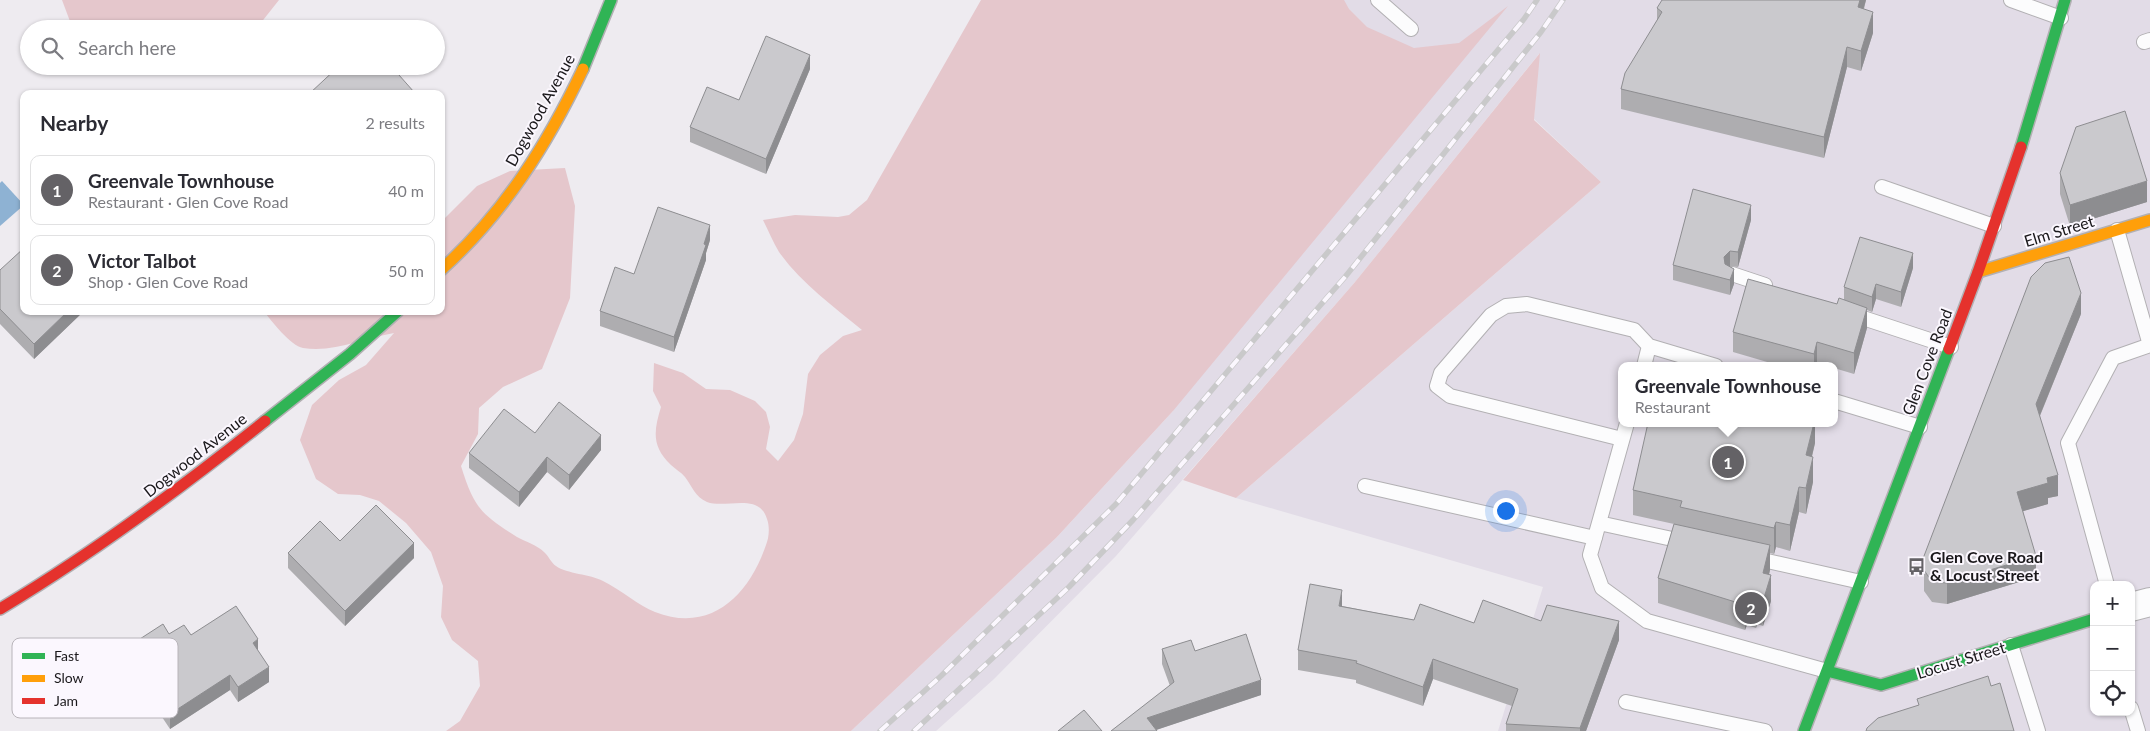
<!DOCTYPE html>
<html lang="en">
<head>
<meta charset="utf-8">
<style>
	body { margin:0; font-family:Lato,sans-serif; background:#f7f7f7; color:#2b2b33 }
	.controls { position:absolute; right:15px; bottom:15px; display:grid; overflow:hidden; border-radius:10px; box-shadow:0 1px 4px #0004 }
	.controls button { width:45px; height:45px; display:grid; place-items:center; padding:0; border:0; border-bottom:1px solid #e1e1e2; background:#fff; color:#2b2b33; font:25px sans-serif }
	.you { position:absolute; left:1505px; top:510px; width:18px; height:18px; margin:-12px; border:4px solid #fff; border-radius:50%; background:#1a73e8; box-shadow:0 0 0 8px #1a73e833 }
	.badge { display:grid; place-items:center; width:32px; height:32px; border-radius:50%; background:#646266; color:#fff; font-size:16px; font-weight:700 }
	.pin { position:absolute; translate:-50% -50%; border:2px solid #fff; box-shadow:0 1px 5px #0006 }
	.popup { position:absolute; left:1618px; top:362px; width:220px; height:65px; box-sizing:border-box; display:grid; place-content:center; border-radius:10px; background:#fff; filter:drop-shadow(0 1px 4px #0005); font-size:16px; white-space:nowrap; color:#7c7c81 }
	.popup b { font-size:19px; color:#2b2b33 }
	.popup::after { content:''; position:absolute; left:50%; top:100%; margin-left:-10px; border:10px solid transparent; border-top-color:#fff }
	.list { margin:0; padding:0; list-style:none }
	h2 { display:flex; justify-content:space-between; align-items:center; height:65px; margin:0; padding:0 20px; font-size:21px }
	h2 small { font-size:16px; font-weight:400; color:#7c7c81 }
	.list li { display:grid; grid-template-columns:32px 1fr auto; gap:15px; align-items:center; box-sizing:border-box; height:70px; margin:0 10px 10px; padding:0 10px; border:1px solid #e1e1e2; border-radius:10px }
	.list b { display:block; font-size:19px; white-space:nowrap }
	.list p { margin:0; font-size:16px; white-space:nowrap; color:#7c7c81 }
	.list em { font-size:16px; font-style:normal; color:#7c7c81 }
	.icon { flex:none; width:28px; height:28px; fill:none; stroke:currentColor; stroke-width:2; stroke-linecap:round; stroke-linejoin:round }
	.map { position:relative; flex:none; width:2150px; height:731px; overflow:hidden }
	.search { position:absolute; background:#fff; box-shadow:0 1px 4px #0004; left:20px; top:20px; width:425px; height:55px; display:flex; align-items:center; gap:12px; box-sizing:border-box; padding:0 18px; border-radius:28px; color:#7c7c81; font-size:19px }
	.panel { position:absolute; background:#fff; box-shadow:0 1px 4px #0004; left:20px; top:90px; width:425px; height:225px; border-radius:10px }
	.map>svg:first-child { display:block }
	.built { fill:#e2dce7; fill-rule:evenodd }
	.green { fill:#e5c7cc }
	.water { fill:#8eb2d3 }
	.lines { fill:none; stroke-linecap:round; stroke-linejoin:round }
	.lane-casing { stroke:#b2b0b3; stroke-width:16 }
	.street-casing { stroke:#b2b0b3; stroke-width:30 }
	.fast-casing { stroke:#b2b0b3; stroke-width:14 }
	.slow-casing { stroke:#b2b0b3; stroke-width:14 }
	.jam-casing { stroke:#b2b0b3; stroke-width:14 }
	.lane { stroke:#fcfcfd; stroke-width:14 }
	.street { stroke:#fcfcfd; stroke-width:28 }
	.fast { stroke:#30b455; stroke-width:11 }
	.slow { stroke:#ff9f0a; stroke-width:11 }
	.jam { stroke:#e5322d; stroke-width:11 }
	.rail-casing { stroke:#c9c9ca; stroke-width:5.5 }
	.rail { stroke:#fbf7fe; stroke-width:4; stroke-dasharray:11; stroke-linecap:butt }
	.wall { fill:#aeadb0 }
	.shaded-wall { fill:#8d8d90 }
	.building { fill:#cac9cd; stroke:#8d8d90 }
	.labels { text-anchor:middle; stroke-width:4; stroke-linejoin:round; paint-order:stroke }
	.street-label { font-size:16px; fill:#1a181b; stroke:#fbf7fe }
	.poi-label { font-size:16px; font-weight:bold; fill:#1a181b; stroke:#fbf7fe; text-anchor:start }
	.key { fill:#fbf7fe; stroke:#b8b4ba; stroke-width:1 }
	.key-label { font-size:14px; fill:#1a181b }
</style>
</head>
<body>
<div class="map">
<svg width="2150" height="731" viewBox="0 0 2150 731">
	<rect width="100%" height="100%" fill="#eeebf0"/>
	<path class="built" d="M1326,0H2150V731H1498L1543,587L1236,498L1601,182L1534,119L1539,54L1355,282L1116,556L994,679L936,731H851L1057,537L1173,411ZM1622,366H1834V423H1622ZM2094,585H2131V712H2094Z"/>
	<path class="green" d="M62,0H279L256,29H79L71,24Z
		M981,0H1344L1349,9L1367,27L1414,48L1459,43L1508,6L1173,411L1057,537L851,731H446L460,721L480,686L478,661L452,640L441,617L443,586L431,552L406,523L379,501L360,495L338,494L316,479L300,440L312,405L339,380L366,365L394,333C364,338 334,353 303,348C291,346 271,321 264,311H441V222L477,186L510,171L565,168L575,206L570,298L542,369L503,387L479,408L478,434L461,466C474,508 481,514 517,537C526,542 537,545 544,552C549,556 551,563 556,566C567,574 590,574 603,581C620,589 639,606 655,612C711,634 749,595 766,545C769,538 770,527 767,519C759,492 726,509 707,502C695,497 692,486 685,477C681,472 675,469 671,465C651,446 654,430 661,407L653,391L654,363L683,373L706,389L730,390L755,401L766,412L770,427L766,449L778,461L794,440L803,414L808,374L820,355L843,336L862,330C833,306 801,283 779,252C773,242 768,230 763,220L795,215L838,217L849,215L867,200Z
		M1540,53L1534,120L1601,182L1236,498L1183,480L1355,282Z"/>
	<path class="water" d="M2,181L24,205L0,226V183Z"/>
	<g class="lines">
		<defs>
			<path id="lane" d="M1378,0L1411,29
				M2011,0L2061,18
				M2144,42L2150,40
				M1882,187L1994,226
				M2117,230L2150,345
				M1732,274L1765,285
				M1851,314L1951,347
				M1644,366L1649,346L1716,366
				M1834,401L1920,427
				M1627,423L1590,555L1602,588L1647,621L1827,671
				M1622,439L1450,396L1437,386L1441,373L1491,315L1506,306L1527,304L1634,330L1649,346
				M1365,486L1595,538
				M1599,523L1686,542
				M1754,558L1861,582
				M2107,585L2068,443L2113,358L2150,345
				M2011,645L2038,731
				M1626,702L1765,731
				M2131,708L2138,731"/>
			<path id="street" d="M2131,607L2150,602"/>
			<path id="fast" d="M583,69L611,0
				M2021,147L2065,0
				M265,421L350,354L398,311
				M1827,671L1881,685L2094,619
				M1804,731L1949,349"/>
			<path id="slow" d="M441,270C504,213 547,145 583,69
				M1978,272L2150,220"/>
			<path id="jam" d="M1949,349L1978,272L2021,147
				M0,609C93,553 180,489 265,421"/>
		</defs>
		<use href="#lane" class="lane-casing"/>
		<use href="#street" class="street-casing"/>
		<use href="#fast" class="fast-casing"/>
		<use href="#slow" class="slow-casing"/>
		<use href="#jam" class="jam-casing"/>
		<use href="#lane" class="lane"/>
		<use href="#street" class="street"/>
		<use href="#fast" class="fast"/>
		<use href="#slow" class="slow"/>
		<use href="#jam" class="jam"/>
		<defs>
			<path id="rail" d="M880,731L941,676L1116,504L1524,19L1537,0
				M914,731L1069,587L1133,520L1345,277L1541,32L1563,0"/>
		</defs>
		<use href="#rail" class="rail-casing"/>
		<use href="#rail" class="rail"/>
	</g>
	<path class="wall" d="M1866,0L1864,9L1873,33L1861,71L1847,67L1824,158L1621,109V89L1657,21V8Z
		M810,69L766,174L690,142V127L739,100Z
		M2060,173L2147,202L2070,226L2060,194Z
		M1751,220L1738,267L1730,266H1729L1734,284L1730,295L1673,280V265Z
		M710,240L706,253V260L674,352L600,326V311L634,274Z
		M1913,268L1901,307L1876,299L1872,312L1867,310V328L1854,374L1834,368V366H1826L1817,363L1816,366H1781L1733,352V332L1837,304L1844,300V287Z
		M0,270L84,311L34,359L0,324Z
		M2081,314L2040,416L2058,496L2048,498V504L2023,511L2036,577L1947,604L1932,602L1924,591V556Z
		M1815,423V443L1812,457L1813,482L1806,514L1799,512L1790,551L1776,547L1774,554L1770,553V570L1769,575L1771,601L1763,626L1757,624L1756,628L1747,625L1745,630L1658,603V578L1674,524L1633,515V490Z
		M535,433L601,450L569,490L547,472L519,507L469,468V453Z
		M340,541L414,558L345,626L288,568V553Z
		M1342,606L1414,620L1474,623L1541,621L1619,640L1586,731H1506V724L1512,706L1433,679L1423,706L1356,683V680L1298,670V650Z
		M191,635L258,651L269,682L238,702L230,690L170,729L126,663V648Z
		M1162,649L1195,651L1261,695L1156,730L1111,731L1170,686L1162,664Z"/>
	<path class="shaded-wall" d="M1860,0H1866L1858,28V7Z
		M1873,12V33L1861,71V51Z
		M1847,47V67L1824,158V137Z
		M810,55V69L766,174V159Z
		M2147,181V202L2070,226V205Z
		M1751,205V220L1738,267V252Z
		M710,225V240L706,253V260L674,352V337Z
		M1730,251V266L1724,272V257Z
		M1913,253V268L1901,307V292Z
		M1734,269V284L1730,295V280Z
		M1876,284V299L1872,312V297Z
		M2081,293V314L2036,425V404Z
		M1867,308V328L1854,374V353Z
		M68,311H84L34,359V344Z
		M1817,342V363L1816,366H1814V354Z
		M1814,423H1815V443L1806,480V455Z
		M601,435V450L569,490V475Z
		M547,457V472L519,507V492Z
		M1813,457V482L1806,514V488Z
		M2058,475V496L2048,498V504L2017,513V492L2047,478Z
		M1799,487V512L1790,551V525Z
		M1776,522V547L1774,554V528Z
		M414,543V558L345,626V611Z
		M1770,545V570L1763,598V573Z
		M2036,556V577L1947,604V583Z
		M1771,575V601L1763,626V601Z
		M1342,590V609L1339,606Z
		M1757,599V624L1756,628V603Z
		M1747,600V625L1745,630V605Z
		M1619,621V640L1586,731H1580V728Z
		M258,639V654L253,643Z
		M1433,659V679L1423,706V687Z
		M269,667V682L238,702V687Z
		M230,675V690L170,729V714Z
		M1261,680V695L1153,731L1147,718Z"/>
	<path class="building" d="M1662,0H1860L1858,7L1873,12L1861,51L1847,47L1824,137L1621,89L1625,73L1662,12L1657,8Z
		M766,36L810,55L766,159L690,127L707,87L739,100Z
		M339,66H359L363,71L368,66H391L414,92L412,94H309Z
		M2125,111L2147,181L2070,205L2060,173L2076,127Z
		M1693,189L1751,205L1738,252L1730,251L1724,257L1725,264L1734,269L1730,280L1673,265Z
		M658,207L710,225L704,244L706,245L674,337L600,311L615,267L634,274Z
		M1860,237L1913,253L1901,292L1876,284L1872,297L1844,287Z
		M24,248V311H68L34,344L0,309V270Z
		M2069,257L2081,293L2036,404L2058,475L2047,478L2048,483L2017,492L2036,556L1947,583L1932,582L1924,570V556L2031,277L2045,263Z
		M1748,279L1837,304L1839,298L1867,308L1854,353L1817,342L1814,354L1733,332Z
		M559,402L601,435L569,475L547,457L519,492L469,453L504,409L535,433Z
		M1648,423H1814L1806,455L1813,457L1806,488L1799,487L1790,525L1776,522L1774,528L1680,507L1682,501L1633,490Z
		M376,505L414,543L345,611L288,553L320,521L340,541Z
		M1674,524L1770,545L1763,573L1771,575L1763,601L1757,599L1756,603L1747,600L1745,605L1658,578Z
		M1310,584L1342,590L1339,606L1414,620L1420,604L1474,623L1483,600L1541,621L1547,605L1619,621L1580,728L1506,724L1518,689L1433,659L1423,687L1356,663L1357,661L1298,650Z
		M236,606L258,639L253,643L269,667L238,687L230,675L170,714L126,648L163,624L169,634L184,625L191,635Z
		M1246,634L1261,680L1147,718L1157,731H1111L1174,682L1162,649L1191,640L1195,651Z
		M1988,676L1991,686L2000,683L2014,731H1866L1867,728L1878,718L1919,705L1917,699Z
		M1084,710L1102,731H1058Z"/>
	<defs>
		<symbol id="bus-bare" viewBox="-9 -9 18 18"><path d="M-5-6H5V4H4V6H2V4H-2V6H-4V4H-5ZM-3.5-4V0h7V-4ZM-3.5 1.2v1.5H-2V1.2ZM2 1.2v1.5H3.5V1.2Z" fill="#646266" stroke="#fbf7fe" stroke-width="2.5" paint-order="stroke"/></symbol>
	</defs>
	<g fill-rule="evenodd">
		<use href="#bus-bare" x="1904" y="554" width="25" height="25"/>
	</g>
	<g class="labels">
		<g class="street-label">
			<text transform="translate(540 110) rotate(-61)" y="6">Dogwood Avenue</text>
			<text transform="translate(2059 231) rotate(-17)" y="6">Elm Street</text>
			<text transform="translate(1927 362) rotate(-69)" y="6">Glen Cove Road</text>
			<text transform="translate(195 455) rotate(-38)" y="6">Dogwood Avenue</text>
			<text transform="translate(1961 660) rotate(-17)" y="6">Locust Street</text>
		</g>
		<g class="poi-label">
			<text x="1930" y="563">Glen Cove Road<tspan x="1930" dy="18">&amp; Locust Street</tspan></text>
		</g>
	</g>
	<rect x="12" y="638" width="166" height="80" rx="8" class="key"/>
	<rect x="22" y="653" width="23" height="6" fill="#30b455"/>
	<rect x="22" y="675" width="23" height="7" fill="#ff9f0a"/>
	<rect x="22" y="698" width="23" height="6" fill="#e5322d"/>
	<g class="key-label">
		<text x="54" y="661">Fast</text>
		<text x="54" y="683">Slow</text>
		<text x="54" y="706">Jam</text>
	</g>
</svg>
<div class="controls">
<button>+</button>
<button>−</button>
<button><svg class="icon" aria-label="locate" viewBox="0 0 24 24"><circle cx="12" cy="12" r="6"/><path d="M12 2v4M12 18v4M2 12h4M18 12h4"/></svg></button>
</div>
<div class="you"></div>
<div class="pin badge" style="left:1728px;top:462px">1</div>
<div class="popup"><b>Greenvale Townhouse</b>Restaurant</div>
<div class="pin badge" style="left:1751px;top:608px">2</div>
<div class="search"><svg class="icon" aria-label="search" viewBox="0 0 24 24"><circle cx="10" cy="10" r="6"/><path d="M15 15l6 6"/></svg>Search here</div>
<section class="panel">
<h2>Nearby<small>2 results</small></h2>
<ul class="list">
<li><span class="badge">1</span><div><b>Greenvale Townhouse</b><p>Restaurant · Glen Cove Road</p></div><em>40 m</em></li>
<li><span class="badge">2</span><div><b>Victor Talbot</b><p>Shop · Glen Cove Road</p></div><em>50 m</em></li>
</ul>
</section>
</div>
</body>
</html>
